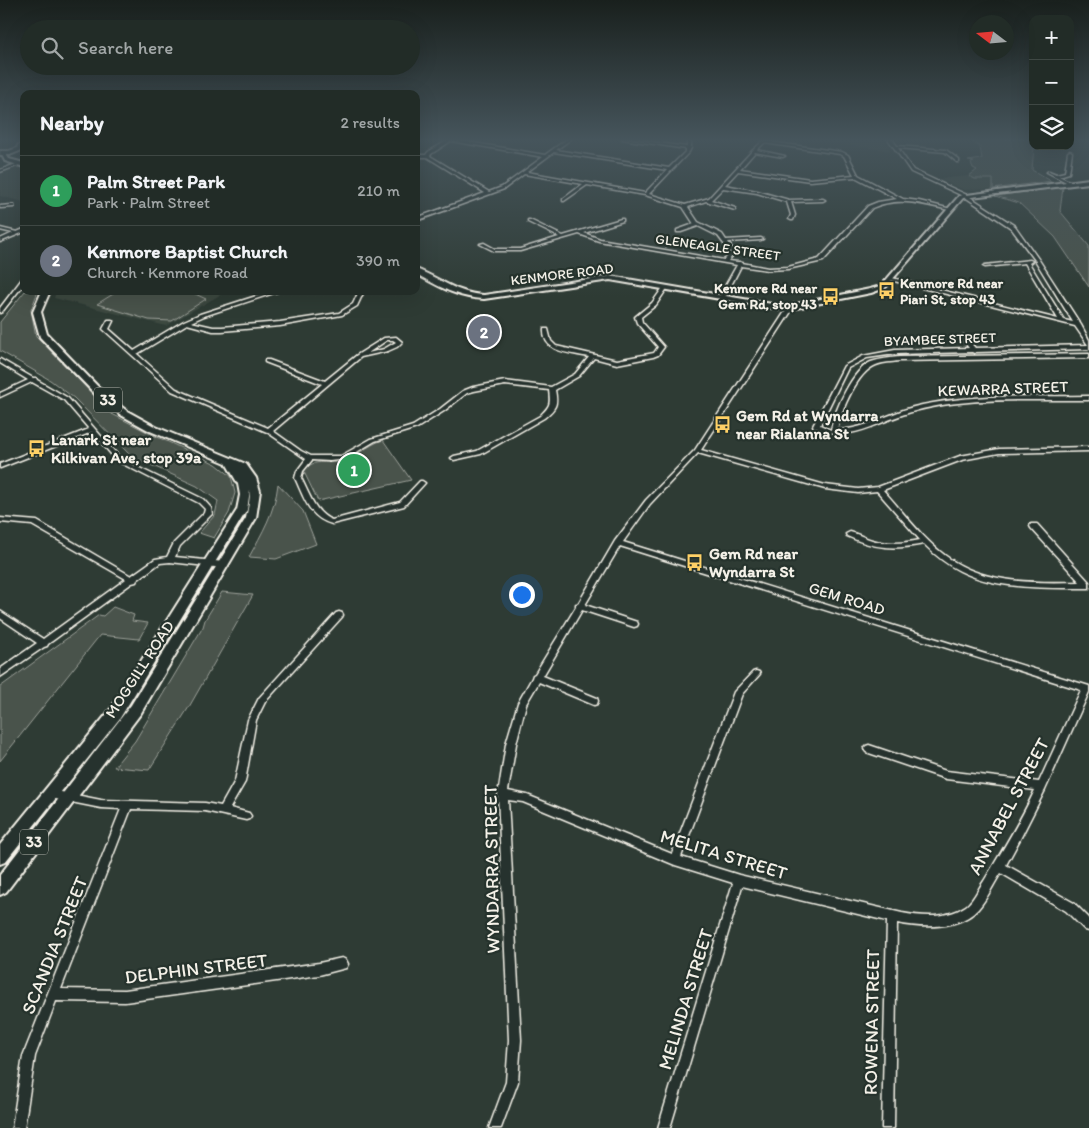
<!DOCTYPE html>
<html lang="en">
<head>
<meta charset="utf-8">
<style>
	body { margin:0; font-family:Itim,sans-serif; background:#2a342f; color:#f1f3f6 }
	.controls { position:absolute; right:15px; top:15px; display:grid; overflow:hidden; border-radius:10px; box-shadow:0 5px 20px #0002 }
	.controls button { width:45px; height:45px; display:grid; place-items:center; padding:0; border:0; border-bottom:1px solid #3f4844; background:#222c27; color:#f1f3f6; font:25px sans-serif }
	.compass { position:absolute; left:969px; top:15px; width:45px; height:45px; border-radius:50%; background:#222c27; box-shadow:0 5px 20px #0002; rotate:286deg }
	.you { position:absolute; left:521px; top:594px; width:18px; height:18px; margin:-12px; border:4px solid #fff; border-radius:50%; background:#1a73e8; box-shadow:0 0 0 8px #1a73e833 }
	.badge { display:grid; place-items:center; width:32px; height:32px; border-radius:50%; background:#ffd166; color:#fff; font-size:16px; font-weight:700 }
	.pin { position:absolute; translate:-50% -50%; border:2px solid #fff; box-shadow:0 1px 5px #0006 }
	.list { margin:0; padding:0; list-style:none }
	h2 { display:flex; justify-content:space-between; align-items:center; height:65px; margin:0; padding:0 20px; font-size:21px }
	h2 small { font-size:16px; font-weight:400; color:#a2a7a7 }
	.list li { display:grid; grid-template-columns:32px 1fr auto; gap:15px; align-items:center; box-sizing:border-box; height:70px; padding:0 20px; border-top:1px solid #3f4844 }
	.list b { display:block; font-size:19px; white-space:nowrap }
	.list p { margin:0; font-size:16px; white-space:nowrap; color:#a2a7a7 }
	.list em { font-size:16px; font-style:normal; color:#a2a7a7 }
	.icon { flex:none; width:28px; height:28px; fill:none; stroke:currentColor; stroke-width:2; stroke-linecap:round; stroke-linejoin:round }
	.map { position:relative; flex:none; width:1089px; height:1128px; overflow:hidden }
	.search { position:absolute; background:#222c27; box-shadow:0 5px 20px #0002; left:20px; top:20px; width:400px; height:55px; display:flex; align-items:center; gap:12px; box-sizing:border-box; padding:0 18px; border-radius:28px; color:#a2a7a7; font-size:19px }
	.panel { position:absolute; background:#222c27; box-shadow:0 5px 20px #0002; left:20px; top:90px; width:400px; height:205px; border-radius:10px }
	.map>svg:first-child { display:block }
	.built { fill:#3c4841 }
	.green { fill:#48524c; stroke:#9ea29a }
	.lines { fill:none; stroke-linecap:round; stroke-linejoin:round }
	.street-casing { stroke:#f4f1e8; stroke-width:3 }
	.secondary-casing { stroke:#f4f1e8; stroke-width:4 }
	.primary-casing { stroke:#f4f1e8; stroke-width:4 }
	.highway-casing { stroke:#f4f1e8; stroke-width:4 }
	.street { fill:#26332d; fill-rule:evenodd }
	.secondary { fill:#26332d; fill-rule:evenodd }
	.primary { fill:#26332d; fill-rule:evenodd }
	.highway { fill:#26332d; fill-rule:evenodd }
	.labels { text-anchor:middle; stroke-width:4.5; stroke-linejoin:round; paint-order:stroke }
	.far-street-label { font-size:14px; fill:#f4f1e8; stroke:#26332d }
	.far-poi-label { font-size:14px; font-weight:bold; fill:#f4f1e8; stroke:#26332d; text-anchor:start }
	.shield { fill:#26332d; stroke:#b6b8b0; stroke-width:1 }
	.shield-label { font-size:15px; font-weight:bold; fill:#f4f1e8 }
	.street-label { font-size:16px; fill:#f4f1e8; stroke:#26332d }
	.poi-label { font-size:16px; font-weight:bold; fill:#f4f1e8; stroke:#26332d; text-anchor:start }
	.near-street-label { font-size:19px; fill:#f4f1e8; stroke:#26332d }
</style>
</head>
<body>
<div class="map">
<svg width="1089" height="1128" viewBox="0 0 1089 1128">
	<rect width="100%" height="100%" fill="#2e3b34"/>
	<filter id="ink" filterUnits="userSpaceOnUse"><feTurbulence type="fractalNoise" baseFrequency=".02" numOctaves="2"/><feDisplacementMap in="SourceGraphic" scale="10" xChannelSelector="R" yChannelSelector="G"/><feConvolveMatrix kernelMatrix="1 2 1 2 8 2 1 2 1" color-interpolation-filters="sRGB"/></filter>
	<g filter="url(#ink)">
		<path class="built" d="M809,139H884L891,151Z
			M15,167L24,169V202L0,196V173Z
			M969,176L975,179H993V189L964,190L938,179Z
			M56,291H227L166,326L54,298Z"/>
		<path class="green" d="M972,139H1033L1034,146L1032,170L1051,181L993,189V179H975L969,176L977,170L973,168L971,163L974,162L968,161L982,159L980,147L974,143Z
			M1063,187L1060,211L1089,246V287L1055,237L1019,203L995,196Z
			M25,291H38L31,310L36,336L112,414L151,434L216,464L231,476L235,493L229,513L214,538L199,533L215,515L218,501L197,486L131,456L74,398L50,380L0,351V322Z
			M118,291H189L206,299L172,321L149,320L97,304Z
			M383,440L411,480L318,501L304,472C310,458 327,464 340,462C356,458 367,445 383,440Z
			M278,484L303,511L316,544L276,559L249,557C262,533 275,512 278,484Z
			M222,592L253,595L189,707L149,770L114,767L135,741L203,627L205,620Z
			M113,607L134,615L132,621L148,623L139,639L100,635L0,761V687L99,615L103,616Z"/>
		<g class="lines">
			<defs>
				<path id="street" d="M450,139L545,155L567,139H571L556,150L669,168L686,151V149L622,139H630L687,147V139H691V148L689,152L649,194L685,205L709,198L753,150L763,141L842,152L848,155L858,175L903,199L919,201L951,209L949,210C922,204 899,196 872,208L823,261L788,269L768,270L741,266L725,297L722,299L719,297L737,265L599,241L579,234L520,251H494L480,244L484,243L495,249H520L559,237L528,222V220H530L563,236L621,219H623V221L584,233L600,239L724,260L731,253L718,236L698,226L681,232H677V230L694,224L683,207L645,195L587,185L564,201H563V199L583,184L524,174L504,189L416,221V218L485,193L427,157H416V155H426L428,152ZM451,141L543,157L502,187L489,192L430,156L431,154ZM764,143L840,154L844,156L854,175L810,179L740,169L755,152L783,157L785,156L757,150ZM554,152L667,170L645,193L527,172ZM738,171L810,181L855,177L897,199L878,202L868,206L819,259L788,267L768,268L742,263L740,262H738L728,261L735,253L728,242L761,240L763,239L761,238L726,240L722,234L698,222L688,207L706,201L735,210V208L711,200L723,188L757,193L787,202L791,215L789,219L791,220H793L795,215L791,202L823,201L825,200L823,199L789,200L757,191L725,185Z
					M888,139H892L897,146L946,150L959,160V162H957L945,152L898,148L913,170L967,195L1015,226L1039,260L1081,325L1089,340V349L976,352L974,353L972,352L895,354L867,358L848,368L820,425L831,430C835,410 852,370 871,362C880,359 890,358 899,357L1089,354V358L899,361C892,362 883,362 876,365C857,372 841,411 837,430C858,430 876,420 896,413C907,408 920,405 933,403C984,394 1037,397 1089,396V400C1030,401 958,395 902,415C869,426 849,443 814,427L813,426L844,366L863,356L895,350L969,348L960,337L963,335L965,336L975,348L1088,345L1075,326L890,280V278H892L1058,319L1025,263L985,267L983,266L985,265L1030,260L1032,261L1029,263L1064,320L1073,322L1035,260L1011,228L965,197L911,172Z
					M1070,151L1072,152L1069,173L1059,176L1071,182V184H1070L1047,172L1049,171L1056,174L1065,172L1068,152Z
					M19,163L22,164L0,172V170Z
					M12,205H14V207L0,208V206Z
					M0,228L17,232L24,229V232L0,242V239L13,233L0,230Z
					M22,279H24V284L2,312L0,313V308Z
					M664,286L668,287L656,305L641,317L642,322L664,347L658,355L653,357L617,364L594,358L579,376L555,390C558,405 556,408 544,418L481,454L454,460L451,458L454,456L477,451L540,416C550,406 551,405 549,390L505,385L474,391L467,393L444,411L417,428L375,441L345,459L330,461L312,460L303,471L301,478C309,493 315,514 332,520L400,502L420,481H422L425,483L404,506L332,524C309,518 304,497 295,478L297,471L306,459L267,432L172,391L103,329L108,320H112L113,321L109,329L134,351L184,321L200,314L272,291H280L204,316L191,322L213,327H222L280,322L339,313L353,304L359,291H364L357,306L342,315L280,326L222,331H213L187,324L137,354L176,389L268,428L322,384L265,362V360H269L325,381L357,355L384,338L396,337L402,342L397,347L388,351L361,357L273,431L301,451L311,456H341L371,439L413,426L440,409L463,391L473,387L505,381L551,387L575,374L589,357C571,353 542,353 544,329H548L551,341L556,346L617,360L654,353L658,347L637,323L635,317L652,303ZM387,340H393L396,342L384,349L368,353Z
					M791,305L794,307L701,450L825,485L858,489L878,487L960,456L999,449L1089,447V451L999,453L962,460L883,490C905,514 925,543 953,561C989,584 1039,583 1080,582L1031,528L1030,526L1031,524H1037L1089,582V588C1049,588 997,590 960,571C946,564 935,555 924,544C894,550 875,549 847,536L846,534L850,532C858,534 865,538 872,540C888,545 904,543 920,540L877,491L858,493L825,489L698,453L650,504L623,542L1089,686V692L1045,790L1019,841L1006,865L1074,903L1089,918V931L1085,930L1066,911L1001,873C993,885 987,899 978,909C959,930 922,928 897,923L894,1128H882L887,921L742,886L670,1128H658L733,883L675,865L523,802L508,800L521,1040L518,1082L501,1128H489L506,1082L509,1040L498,795L506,744L518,703L532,678L533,675L535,674L576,607V604H578L615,541L646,500L695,450L788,307ZM620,546L1081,690L1039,782L946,771L869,745L866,746L864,749L866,752L946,779L1035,790C1020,822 1002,851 984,881C978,889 974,900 966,906C947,919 923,917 902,913L739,875L681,857L742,694L760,674L759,672L756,671L753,672L734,692L672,854L527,795L508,791L516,744L526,704L539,682L594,705L597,704L598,701L597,698L543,676L582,610L634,627L637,626L638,624L637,622L585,605Z
					M0,359L33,378H36L37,380L68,398L121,459L203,499L211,508L212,514L180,546L175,557L224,562L228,565L224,568L170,562L160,563L137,580L136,582L132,583L48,644L47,646L44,647L0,677V669L37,643L0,618V611L43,639L126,579L32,525L0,522V518L37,521L131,576L155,559L167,557L174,543L204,513L205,509L199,503L117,461L92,432L0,468V464L89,429L64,400L32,382L0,397V393L28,380L0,363Z
					M339,612L342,613L343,615L342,617L265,702L256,720L245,782L230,808L249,813L251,816L249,819L246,820L205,811L131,809L61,989L125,990L319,963L342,958L346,960L348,964L346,968L319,975L125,1002L56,1001L35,1056L24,1128H12L23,1056L121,809L101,808L51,798L48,797L46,794L48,791L51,790L101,800L205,803L221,806L235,781L248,720L259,698L336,613Z"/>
				<path id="secondary" d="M1089,179V183L963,198L885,288L871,293L791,309H778L610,280L484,299C458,298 438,286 416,274V269C440,278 457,294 484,295L610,276L778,305H791L870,289L881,286L959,196Z"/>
				<path id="primary" d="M4,151L9,159L24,163V167L5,161L1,153Z
					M42,291H50L41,312L47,334L105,394L127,411L156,427L246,464L256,478L260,491L256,518L141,713L6,892L0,895V875L131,705L246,518C248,509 250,500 250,491V490L247,510L120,718L5,862L0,864V845L110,710L237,510L240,495L238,484L226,463L150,431L121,415L99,398L40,337L33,312Z"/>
				<path id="highway" d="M18,145H22V150L10,155H0V151H9L17,148Z"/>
			</defs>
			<use href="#street" class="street-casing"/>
			<use href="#secondary" class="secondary-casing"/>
			<use href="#primary" class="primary-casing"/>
			<use href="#highway" class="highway-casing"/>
			<use href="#street" class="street"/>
			<use href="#secondary" class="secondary"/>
			<use href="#primary" class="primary"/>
			<use href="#highway" class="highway"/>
		</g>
	</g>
	<linearGradient id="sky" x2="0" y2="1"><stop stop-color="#19201d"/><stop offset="0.47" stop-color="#46555c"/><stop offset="1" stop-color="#46555c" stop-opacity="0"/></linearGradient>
	<rect width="1089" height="297" fill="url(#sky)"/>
	<defs>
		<symbol id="bus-bare" viewBox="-9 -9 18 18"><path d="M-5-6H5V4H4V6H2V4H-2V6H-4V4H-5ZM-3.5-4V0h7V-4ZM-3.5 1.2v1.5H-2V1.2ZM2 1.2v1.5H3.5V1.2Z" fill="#ffd166" stroke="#26332d" stroke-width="2.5" paint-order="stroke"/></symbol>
	</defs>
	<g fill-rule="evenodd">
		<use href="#bus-bare" x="874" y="278" width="25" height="25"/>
		<use href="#bus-bare" x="818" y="284" width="25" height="25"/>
		<use href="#bus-bare" x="710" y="412" width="25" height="25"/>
		<use href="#bus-bare" x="24" y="436" width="25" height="25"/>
		<use href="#bus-bare" x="682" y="550" width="25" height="25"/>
	</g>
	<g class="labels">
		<g class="far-street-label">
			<text transform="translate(718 247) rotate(8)" y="5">GLENEAGLE STREET</text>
			<text transform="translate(562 274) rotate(-7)" y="5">KENMORE ROAD</text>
			<text transform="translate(940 339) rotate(-2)" y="5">BYAMBEE STREET</text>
		</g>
		<g class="far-poi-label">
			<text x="900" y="288">Kenmore Rd near<tspan x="900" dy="16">Piari St, stop 43</tspan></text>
			<text x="817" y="293" text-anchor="end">Kenmore Rd near<tspan x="817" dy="16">Gem Rd, stop 43</tspan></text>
		</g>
		<g class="shield">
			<rect x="94" y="387.5" width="28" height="25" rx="4"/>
			<rect x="20" y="829.5" width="28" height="25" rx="4"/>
		</g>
		<g class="shield-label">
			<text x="108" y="405">33</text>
			<text x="34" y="847">33</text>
		</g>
		<g class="street-label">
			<text transform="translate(1003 388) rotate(-2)" y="6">KEWARRA STREET</text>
			<text transform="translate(847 598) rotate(17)" y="6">GEM ROAD</text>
			<text transform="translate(139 669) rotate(-57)" y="6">MOGGILL ROAD</text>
		</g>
		<g class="poi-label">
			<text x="736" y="421">Gem Rd at Wyndarra<tspan x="736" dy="18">near Rialanna St</tspan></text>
			<text x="51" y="445">Lanark St near<tspan x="51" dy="18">Kilkivan Ave, stop 39a</tspan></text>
			<text x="709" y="559">Gem Rd near<tspan x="709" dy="18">Wyndarra St</tspan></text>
		</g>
		<g class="near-street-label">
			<text transform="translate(1008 806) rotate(-62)" y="7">ANNABEL STREET</text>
			<text transform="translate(724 854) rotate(17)" y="7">MELITA STREET</text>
			<text transform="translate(491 869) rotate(-91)" y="7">WYNDARRA STREET</text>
			<text transform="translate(54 945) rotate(-68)" y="7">SCANDIA STREET</text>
			<text transform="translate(196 968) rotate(-7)" y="7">DELPHIN STREET</text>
			<text transform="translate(685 999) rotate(-73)" y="7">MELINDA STREET</text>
			<text transform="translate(871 1022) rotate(-89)" y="7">ROWENA STREET</text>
		</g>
	</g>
</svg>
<div class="controls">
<button>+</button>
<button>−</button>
<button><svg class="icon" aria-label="layers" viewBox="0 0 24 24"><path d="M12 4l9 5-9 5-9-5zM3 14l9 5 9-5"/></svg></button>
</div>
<svg class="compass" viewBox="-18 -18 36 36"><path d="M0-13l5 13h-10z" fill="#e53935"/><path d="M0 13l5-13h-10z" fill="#a2a7a7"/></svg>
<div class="you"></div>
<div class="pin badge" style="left:354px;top:470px;background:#2e9e5b">1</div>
<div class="pin badge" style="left:484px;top:332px;background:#6b7280">2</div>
<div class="search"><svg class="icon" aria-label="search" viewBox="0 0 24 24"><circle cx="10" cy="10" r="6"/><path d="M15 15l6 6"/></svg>Search here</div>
<section class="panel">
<h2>Nearby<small>2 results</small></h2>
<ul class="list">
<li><span class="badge" style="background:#2e9e5b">1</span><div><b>Palm Street Park</b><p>Park · Palm Street</p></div><em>210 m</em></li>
<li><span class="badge" style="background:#6b7280">2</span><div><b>Kenmore Baptist Church</b><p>Church · Kenmore Road</p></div><em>390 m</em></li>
</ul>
</section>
</div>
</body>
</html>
